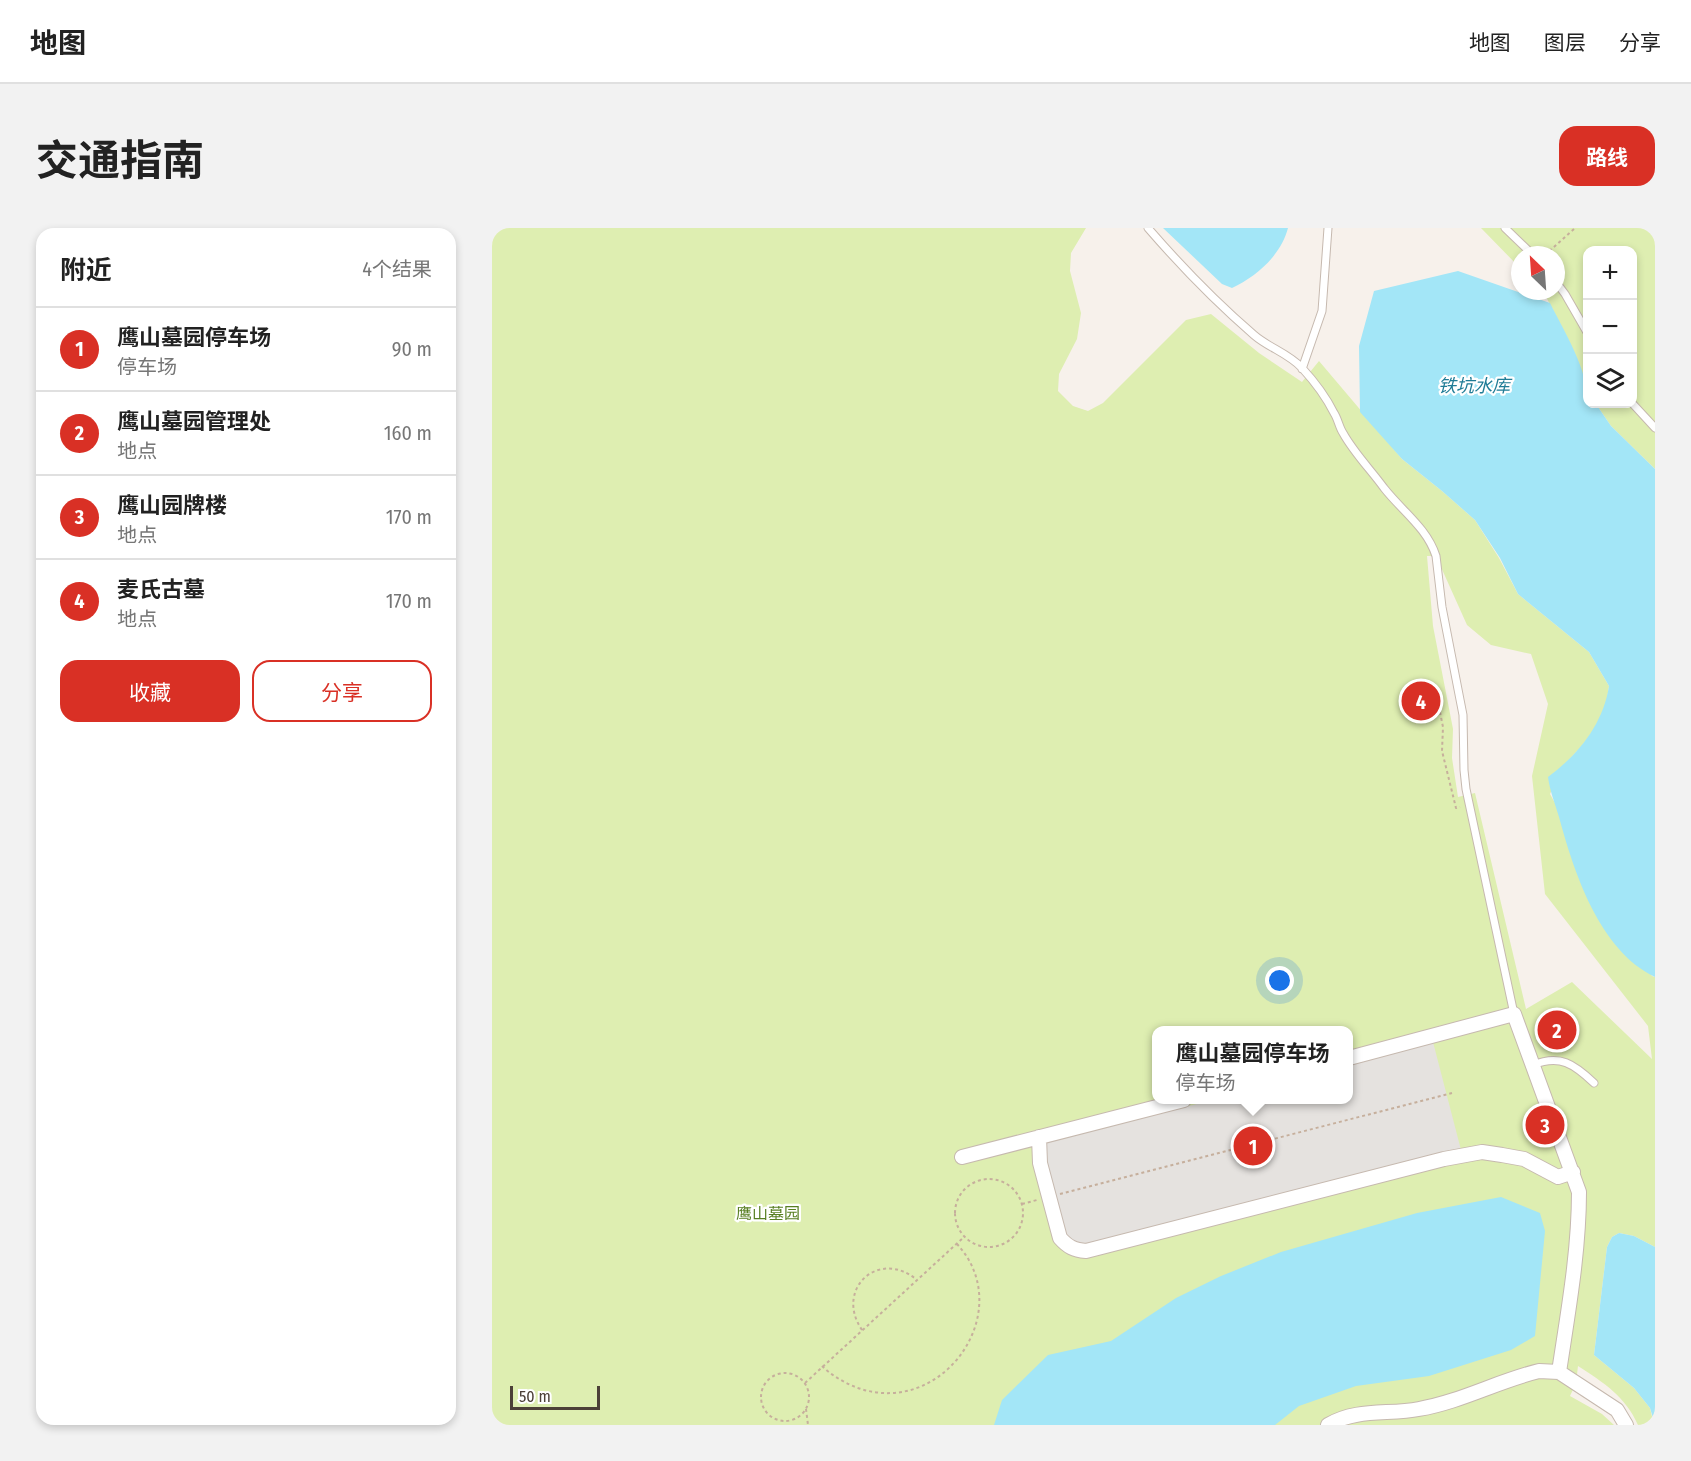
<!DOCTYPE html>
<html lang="zh">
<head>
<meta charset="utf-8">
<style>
	body { margin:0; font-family:"Fira Sans Condensed","Noto Sans SC",sans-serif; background:#f2f2f2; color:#222 }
	.controls { position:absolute; right:18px; top:18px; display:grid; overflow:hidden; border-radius:12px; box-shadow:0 3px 9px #0003 }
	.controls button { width:54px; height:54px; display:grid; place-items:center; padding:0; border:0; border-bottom:2px solid #e0e0e0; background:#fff; color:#222; font:30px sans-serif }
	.compass { position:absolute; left:1019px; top:18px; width:54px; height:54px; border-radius:50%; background:#fff; box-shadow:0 3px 9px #0003; rotate:335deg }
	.scale { position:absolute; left:18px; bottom:15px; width:90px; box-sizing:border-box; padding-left:6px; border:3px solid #4c4038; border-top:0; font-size:16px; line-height:21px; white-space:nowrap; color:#4c4038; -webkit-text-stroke:4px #fff; paint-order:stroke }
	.you { position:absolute; left:788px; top:753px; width:21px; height:21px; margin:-15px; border:4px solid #fff; border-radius:50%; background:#1a73e8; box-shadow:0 0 0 9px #1a73e833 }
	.badge { display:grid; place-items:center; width:39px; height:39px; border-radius:50%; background:#d93025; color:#fff; font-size:20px; font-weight:700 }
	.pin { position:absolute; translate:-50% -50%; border:3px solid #fff; box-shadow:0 2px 6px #0006 }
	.popup { position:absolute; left:660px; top:798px; width:201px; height:78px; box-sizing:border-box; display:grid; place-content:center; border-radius:12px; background:#fff; filter:drop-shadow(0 2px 4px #0005); font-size:20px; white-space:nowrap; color:#767676 }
	.popup b { font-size:22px; color:#222 }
	.popup::after { content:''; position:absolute; left:50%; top:100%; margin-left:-12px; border:12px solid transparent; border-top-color:#fff }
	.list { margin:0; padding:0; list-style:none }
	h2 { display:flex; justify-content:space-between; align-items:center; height:78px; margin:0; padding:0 24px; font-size:26px }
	h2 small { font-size:20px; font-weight:400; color:#767676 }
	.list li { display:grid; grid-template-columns:39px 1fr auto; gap:18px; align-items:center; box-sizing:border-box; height:84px; padding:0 24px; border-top:2px solid #e0e0e0 }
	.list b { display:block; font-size:22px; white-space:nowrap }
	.list p { margin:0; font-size:20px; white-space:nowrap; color:#767676 }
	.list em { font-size:20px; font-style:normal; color:#767676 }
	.actions { display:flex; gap:12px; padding:18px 24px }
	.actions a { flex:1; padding:14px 0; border:2px solid #d93025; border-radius:18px; text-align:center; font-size:21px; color:#d93025 }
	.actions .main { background:#d93025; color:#fff }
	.icon { flex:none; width:33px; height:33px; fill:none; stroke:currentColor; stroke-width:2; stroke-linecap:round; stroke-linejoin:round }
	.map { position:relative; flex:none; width:1163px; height:1197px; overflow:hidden; border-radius:18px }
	header { display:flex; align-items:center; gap:36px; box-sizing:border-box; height:84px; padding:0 30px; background:#fff; border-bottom:2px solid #e0e0e0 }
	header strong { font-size:28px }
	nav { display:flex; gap:33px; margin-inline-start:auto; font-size:21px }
	.intro { display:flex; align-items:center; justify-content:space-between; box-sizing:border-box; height:144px; padding:0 36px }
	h1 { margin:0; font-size:42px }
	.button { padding:15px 27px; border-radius:18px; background:#d93025; color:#fff; font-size:21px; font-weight:700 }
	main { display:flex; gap:36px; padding:0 36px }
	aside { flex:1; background:#fff; border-radius:18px; box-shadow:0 3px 9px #0003 }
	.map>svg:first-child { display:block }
	.green { fill:#deeeb1; fill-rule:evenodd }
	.parking { fill:#e5e2df }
	.water { fill:#a3e6f7 }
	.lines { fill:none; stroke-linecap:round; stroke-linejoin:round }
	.lane-casing { stroke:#c6b9af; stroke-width:9 }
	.street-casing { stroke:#c6b9af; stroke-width:16 }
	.path { stroke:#c6af9c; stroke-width:2; stroke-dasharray:3 3; stroke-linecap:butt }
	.lane { stroke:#fff; stroke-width:7 }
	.street { stroke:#fff; stroke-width:14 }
	.labels { text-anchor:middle; stroke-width:4.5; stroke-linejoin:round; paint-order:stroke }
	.park-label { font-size:16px; fill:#587f23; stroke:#fff }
	.water-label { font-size:18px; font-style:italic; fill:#207c96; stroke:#fff }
</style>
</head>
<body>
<header>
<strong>地图</strong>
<nav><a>地图</a><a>图层</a><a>分享</a></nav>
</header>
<div class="intro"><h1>交通指南</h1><a class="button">路线</a></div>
<main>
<aside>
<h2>附近<small>4个结果</small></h2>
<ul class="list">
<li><span class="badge">1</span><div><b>鹰山墓园停车场</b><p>停车场</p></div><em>90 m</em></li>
<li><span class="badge">2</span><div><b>鹰山墓园管理处</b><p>地点</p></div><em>160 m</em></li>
<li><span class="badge">3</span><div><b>鹰山园牌楼</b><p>地点</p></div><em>170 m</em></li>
<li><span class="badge">4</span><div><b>麦氏古墓</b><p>地点</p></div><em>170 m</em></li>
</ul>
<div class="actions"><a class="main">收藏</a><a>分享</a></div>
</aside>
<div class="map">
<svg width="1163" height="1197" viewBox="0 0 1163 1197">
	<rect width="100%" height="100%" fill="#f7f1eb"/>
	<path class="green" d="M0,0H594L579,25L578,43L589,85L585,111L567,146L566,163L581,178L596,183L611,175L694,92L719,86L767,125L810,154L827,133L910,231L950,263L983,292L1007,330L1026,366L1097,424L1117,458L1114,478L1104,499L1090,518L1070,539L1058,566L1160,748L1163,749V1019L1142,1008L1127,1005L1120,1009L1115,1019L1102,1127L1142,1160L1158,1180L1162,1197H1146C1134,1169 1111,1154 1086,1138L1084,1155L1078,1168L1110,1186L1122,1197H0ZM935,328H944L975,397L999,417L1039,426L1056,476L1040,548L1053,666L1156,798L1160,831L1080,754L1034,781L983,565L966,569L960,530L961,501L941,398ZM665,802H857V872H665Z
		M989,0H1163V241L1119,198L1104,176H1140V22H1096L1095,159L1075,109L1051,63H1064V27H1028V40Z"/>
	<path class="parking" d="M941,814L969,922L595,1017L582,1013L573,1006L555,937L554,915L720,872H857V836Z"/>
	<path class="water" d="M671,0H796C789,27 765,48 740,60L730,56Z
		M966,43L1058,75C1073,105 1096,141 1096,176H1104L1119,198L1163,241V749C1107,722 1082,644 1067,589C1063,575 1058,564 1056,549C1087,526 1111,496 1117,458L1097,424L1026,366L1008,330L983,292L950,263L910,231L868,184L867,118L882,63Z
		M1009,969L1048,985L1053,1003L1043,1108L1019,1122L937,1148L864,1158L807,1178L783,1197H502L510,1172L556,1127L619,1113L684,1070L729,1048L789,1024L925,985Z
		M1127,1005L1142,1008L1163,1019V1197L1158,1180L1142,1160L1102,1127L1115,1019L1120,1009Z"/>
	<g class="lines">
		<defs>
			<path id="lane" d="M656,0C688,37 725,75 762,107C777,120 796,125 810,140C822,153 834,169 842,185C846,191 847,199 851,205C862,225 879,242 892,260C910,283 935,300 944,328L950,379L971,487L972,542L974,561L1022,786
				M1013,0L1041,27
				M1064,54L1073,66L1096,106
				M810,141L830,83L836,0
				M1140,175L1163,200
				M1041,837C1068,826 1082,836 1102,855"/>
			<path id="street" d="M857,830L1022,786L1087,964C1087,1024 1076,1084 1067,1144L1125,1182L1134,1197
				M547,909L548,935L568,1010C576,1019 582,1022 594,1023L952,931L990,924L1010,927L1032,931L1066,949L1081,944
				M470,929L692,872
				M836,1197C865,1180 896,1187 927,1181C968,1174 1006,1153 1047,1143L1067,1144"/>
		</defs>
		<use href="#lane" class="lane-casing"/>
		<use href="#street" class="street-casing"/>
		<path class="path" d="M1053,27L1083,0
			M948,484L951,499L950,523L964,580L968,579
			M463 985a34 34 0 1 1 68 0a34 34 0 1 1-68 0Z
			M568,966L960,865
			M530,976L545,972
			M370,1102C342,1061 387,1020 425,1052
			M330,1138C340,1148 353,1155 366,1160C452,1190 526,1082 465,1016
			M269 1169a24 24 0 1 1 48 0a24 24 0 1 1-48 0Z
			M313,1155L472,1009
			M314,1181L316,1197"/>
		<use href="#lane" class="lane"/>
		<use href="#street" class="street"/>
	</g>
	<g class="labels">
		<g class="park-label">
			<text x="276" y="991">鹰山墓园</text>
		</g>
		<g class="water-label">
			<text x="982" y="164">铁坑水库</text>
		</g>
	</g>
</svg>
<div class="controls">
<button>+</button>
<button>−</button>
<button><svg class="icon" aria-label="layers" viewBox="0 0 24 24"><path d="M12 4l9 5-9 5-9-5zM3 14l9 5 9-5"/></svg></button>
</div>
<svg class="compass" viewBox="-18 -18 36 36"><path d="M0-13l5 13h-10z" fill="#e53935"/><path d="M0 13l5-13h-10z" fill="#767676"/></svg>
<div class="scale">50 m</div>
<div class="you"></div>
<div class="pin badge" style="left:761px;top:918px">1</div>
<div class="popup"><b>鹰山墓园停车场</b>停车场</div>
<div class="pin badge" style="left:1065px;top:802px">2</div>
<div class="pin badge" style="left:1053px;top:897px">3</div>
<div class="pin badge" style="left:929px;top:473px">4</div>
</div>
</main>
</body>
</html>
